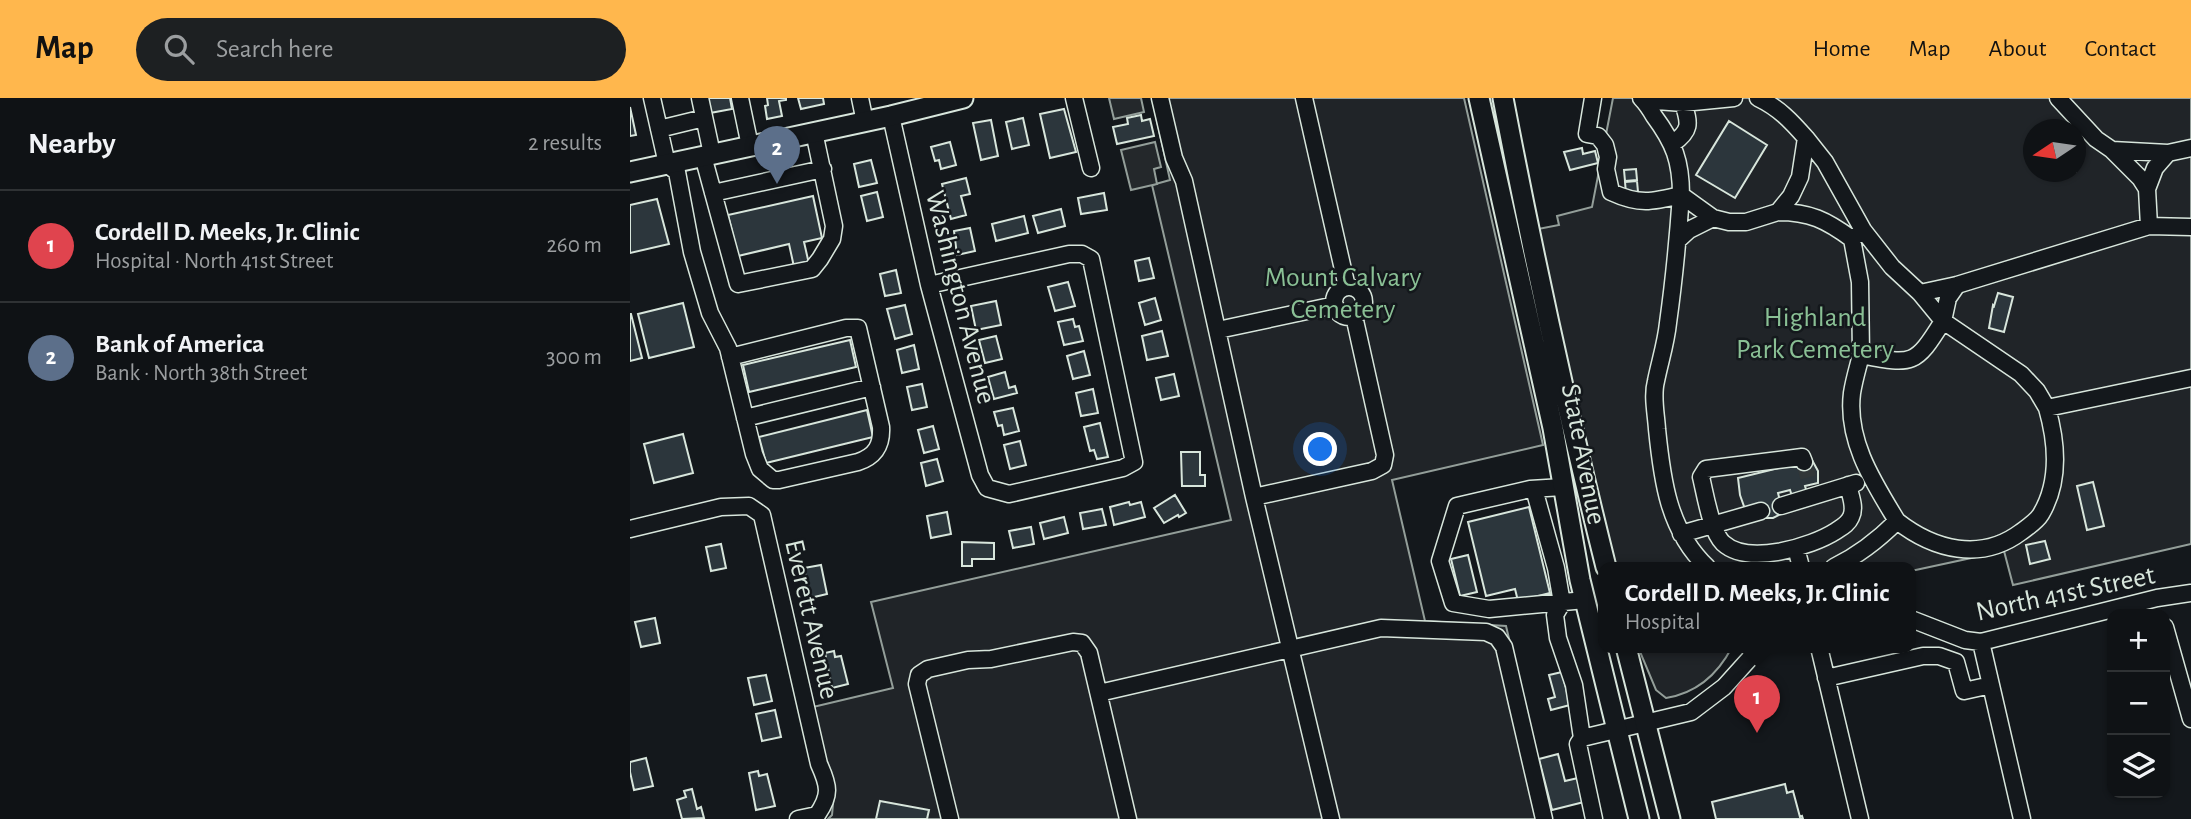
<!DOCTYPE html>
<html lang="en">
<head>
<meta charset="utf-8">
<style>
	body { margin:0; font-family:"Alegreya Sans",sans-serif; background:#1d2022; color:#f1f3f6 }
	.controls { position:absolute; right:21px; bottom:21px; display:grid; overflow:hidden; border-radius:14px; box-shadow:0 2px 5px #0004 }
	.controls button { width:63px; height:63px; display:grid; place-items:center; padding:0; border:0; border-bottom:2px solid #2f3234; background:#0f1215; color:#f1f3f6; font:35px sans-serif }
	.compass { position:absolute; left:1393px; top:21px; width:63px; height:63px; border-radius:50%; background:#0f1215; box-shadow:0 2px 5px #0004; rotate:257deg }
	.you { position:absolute; left:691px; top:352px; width:24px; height:24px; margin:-18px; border:5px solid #fff; border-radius:50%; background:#1a73e8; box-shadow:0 0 0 10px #1a73e833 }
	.badge { display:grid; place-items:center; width:46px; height:46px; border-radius:50%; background:#ffb74d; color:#fff; font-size:23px; font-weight:700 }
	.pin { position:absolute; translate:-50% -58px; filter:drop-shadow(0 2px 4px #0008) }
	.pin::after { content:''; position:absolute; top:37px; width:24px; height:21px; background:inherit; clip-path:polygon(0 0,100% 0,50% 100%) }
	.popup { position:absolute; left:968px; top:464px; width:318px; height:91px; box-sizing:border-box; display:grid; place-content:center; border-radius:14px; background:#0f1215; filter:drop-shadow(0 2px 5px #0005); font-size:23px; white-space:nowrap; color:#9b9ea0 }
	.popup b { font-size:26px; color:#f1f3f6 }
	.popup::after { content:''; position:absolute; left:50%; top:100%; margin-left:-14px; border:14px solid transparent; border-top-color:#0f1215 }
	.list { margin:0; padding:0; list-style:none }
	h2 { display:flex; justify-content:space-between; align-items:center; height:91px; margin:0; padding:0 28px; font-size:30px }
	h2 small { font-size:23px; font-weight:400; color:#9b9ea0 }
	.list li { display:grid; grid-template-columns:46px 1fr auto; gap:21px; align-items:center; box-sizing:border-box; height:112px; padding:0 28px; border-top:2px solid #2f3234 }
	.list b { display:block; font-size:26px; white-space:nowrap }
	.list p { margin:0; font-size:23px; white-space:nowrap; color:#9b9ea0 }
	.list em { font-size:23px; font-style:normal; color:#9b9ea0 }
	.icon { flex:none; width:38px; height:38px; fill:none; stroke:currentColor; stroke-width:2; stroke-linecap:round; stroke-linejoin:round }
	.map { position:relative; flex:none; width:1561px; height:721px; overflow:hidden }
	header { display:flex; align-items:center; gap:42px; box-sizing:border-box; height:98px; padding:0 35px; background:#ffb74d; color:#111 }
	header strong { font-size:33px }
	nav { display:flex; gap:38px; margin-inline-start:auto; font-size:24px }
	.search { width:490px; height:63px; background:#1d2022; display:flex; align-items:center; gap:18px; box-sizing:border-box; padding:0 24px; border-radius:38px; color:#9b9ea0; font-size:26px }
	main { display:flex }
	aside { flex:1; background:#0f1215 }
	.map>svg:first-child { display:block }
	.green { fill:#202428; stroke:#939e99; stroke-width:2; fill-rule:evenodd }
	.parking { fill:#24282b; stroke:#939e99; stroke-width:2 }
	.building { fill:#2c363c; stroke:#d8e6dc; stroke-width:2 }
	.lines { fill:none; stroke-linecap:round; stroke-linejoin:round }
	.minor-tunnel { stroke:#313739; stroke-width:16; stroke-dasharray:16 8; stroke-linecap:butt }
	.minor-casing { stroke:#d8e6dc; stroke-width:19 }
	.major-casing { stroke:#d8e6dc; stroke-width:23 }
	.minor { stroke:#14181c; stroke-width:16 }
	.major { stroke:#14181c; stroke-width:19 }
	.labels { text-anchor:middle; stroke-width:5; stroke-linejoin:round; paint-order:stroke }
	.park-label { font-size:28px; fill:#8ac095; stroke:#14181c }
	.street-label { font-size:28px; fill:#d8e6dc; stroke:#14181c }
</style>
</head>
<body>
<header>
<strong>Map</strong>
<div class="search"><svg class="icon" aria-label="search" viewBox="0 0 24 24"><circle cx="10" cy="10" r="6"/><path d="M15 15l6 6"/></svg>Search here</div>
<nav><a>Home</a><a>Map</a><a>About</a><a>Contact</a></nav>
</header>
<main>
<aside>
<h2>Nearby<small>2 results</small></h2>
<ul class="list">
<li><span class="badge" style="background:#e0444e">1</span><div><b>Cordell D. Meeks, Jr. Clinic</b><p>Hospital · North 41st Street</p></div><em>260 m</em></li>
<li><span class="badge" style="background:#5c6f8a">2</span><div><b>Bank of America</b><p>Bank · North 38th Street</p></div><em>300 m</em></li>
</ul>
</aside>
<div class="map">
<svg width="1561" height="721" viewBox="0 0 1561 721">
	<rect width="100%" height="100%" fill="#14181c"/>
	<path class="green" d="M522,0H834L913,347L762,382L795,523L876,528L922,721H198L202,717L204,695L183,609L263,590L241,504L601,422L522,87L540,82Z
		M983,0H1561V446L1383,487L1374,453L1281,473V469H986L940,281L908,131L929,127L927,118L962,109ZM1404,32H1446V74H1404Z
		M1008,549H1102C1088,576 1067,595 1036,600L1026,592Z"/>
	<path class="parking" d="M479,0H511L514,14L484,21Z
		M525,44L531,69L524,71L527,86L501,92L491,52Z"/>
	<path class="building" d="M78,0H100L102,11L80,15Z
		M137,0H156V2L149,3L152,18L137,21L135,8L138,7Z
		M168,0H193L194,6L171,11Z
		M0,9L6,37L0,38Z
		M434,11L446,54L420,60L410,16Z
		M511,17L512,23L520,21L524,38L487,46L483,29L498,26L497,20Z
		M393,20L399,47L382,51L376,24Z
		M361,22L368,58L351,62L343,25Z
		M1099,23L1137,47L1105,100L1066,77Z
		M320,44L326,67L311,71L309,62L305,63L301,49Z
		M952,50L953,56L965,53L968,65L940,72L934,54Z
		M241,62L247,85L229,89L224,66Z
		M1006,71L1007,82L995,83L994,72Z
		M336,80L340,96L331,98L336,117L321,121L312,86Z
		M1007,83L1008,94L996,95L995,84Z
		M247,94L253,119L237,123L231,98Z
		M474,95L477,112L451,116L448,100Z
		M183,98L192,140L174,144L179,166L164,169L159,146L108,158L98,117Z
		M27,101L39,146L0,155V107Z
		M431,111L435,128L408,135L403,118Z
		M394,118L398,135L366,143L362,126Z
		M340,130L345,153L327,157L324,133Z
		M519,160L524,180L509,183L505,163Z
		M266,172L271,195L255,198L250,176Z
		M438,184L445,208L425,213L418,189Z
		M1368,195L1383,199L1374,234L1359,230L1363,207L1364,208Z
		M525,200L531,222L515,227L509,205Z
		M366,203L371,227L346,232L341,208Z
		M53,205L64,249L19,260L8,216Z
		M275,207L282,236L265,241L257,211Z
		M0,216H1L12,260L0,263Z
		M443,221L445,229L449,228L453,243L434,247L428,224Z
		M532,233L538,258L517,262L512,238Z
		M366,238L372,261L355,265L349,242Z
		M220,242L226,269L119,294L113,267Z
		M284,247L289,271L272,275L267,252Z
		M454,253L460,277L443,281L437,258Z
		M375,274L379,290L385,288L387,295L364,301L358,279Z
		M544,276L549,298L531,302L526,280Z
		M292,286L297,309L282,312L277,289Z
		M463,291L468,315L451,318L446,295Z
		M383,310L389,333L374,337L372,327L368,328L364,314Z
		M237,312L243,339L136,365L129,339Z
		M470,325L478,359L467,361L464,352L460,353L454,329Z
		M303,328L309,351L294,355L288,332Z
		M53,336L63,375L24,385L14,346Z
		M390,343L396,367L380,371L374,347Z
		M551,354H570V377H575V388H552Z
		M307,361L313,383L296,388L291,365Z
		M1182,362L1188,373V385L1175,388L1177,395L1162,398L1160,392L1148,395L1153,415L1143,420H1132L1116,414L1110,397L1108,380Z
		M1463,384L1474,428L1457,432L1447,388Z
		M545,397L556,415L549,419L548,417L534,425L524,410Z
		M499,404L500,407L511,404L515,419L484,427L480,409Z
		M899,409L920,495L888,503L885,491L856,498L838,424Z
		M472,411L476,427L453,431L450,415Z
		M317,414L321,436L301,440L297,418Z
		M434,419L438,435L414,441L410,425Z
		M401,429L404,446L383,450L379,433Z
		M1415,443L1420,461L1400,466L1396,447Z
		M332,444L364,445V461H342V468H332Z
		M91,446L96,470L81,473L76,449Z
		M838,457L847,494L830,498L821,461Z
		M191,467L197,496L180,500L174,470Z
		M25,520L30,545L11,549L5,524Z
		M204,553L205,559L211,558L218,586L202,590L195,555Z
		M932,574L940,607L921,612L918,601L925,599L919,577Z
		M136,577L142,603L124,607L118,580Z
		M145,612L151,639L132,643L126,616Z
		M928,656L935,683L948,680L954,704L922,712L909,661Z
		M16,660L23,688L4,692L0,674V664Z
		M128,673L129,678L137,676L145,708L126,712L119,675Z
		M1155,686L1157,695L1163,693L1170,719L1172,718L1173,721H1086L1082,704Z
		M62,691L67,711L71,709L74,720L52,721L47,702L56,699L54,693Z
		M250,703L299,712L297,721H246Z"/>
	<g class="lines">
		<path class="minor-tunnel" d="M1174,364L1180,387"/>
		<defs>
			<path id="minor" d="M22,0L37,66L47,74L62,154L80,215L98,250L124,356L130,371L143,382H149L228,364C246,358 252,347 251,329L228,230H216L100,259
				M70,0L82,56
				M110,0L120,48
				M230,0L235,24
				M444,0L461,70
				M530,0L544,60L554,83L624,399L701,721
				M674,0L717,189
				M963,0L957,36L968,38L975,47L978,59L976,71L981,94C1009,107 1022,104 1051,97C1048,140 1044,182 1038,225C1036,245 1030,263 1026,283C1022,298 1026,315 1027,331C1032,381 1038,432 1077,469
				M1011,0C1016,5 1020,11 1024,18C1044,45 1051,63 1051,97L1083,120L1099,124H1116L1148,114L1161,98L1170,79L1176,40C1161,23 1149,10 1128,0
				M1428,0L1466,41L1482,52L1538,55L1561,50
				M1013,2L1053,5L1104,0
				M261,18L299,187L350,377L357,390L379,396L493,370L504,364L461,161L452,156H439L299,187
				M29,31L74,20
				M1176,40L1195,64L1233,132L1222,141L1230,184L1231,257C1283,267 1285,268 1313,223L1290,195L1262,169L1233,132
				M1042,46C1061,33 1060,26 1053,5
				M1482,52L1510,80L1517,91L1519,128L1561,129
				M73,58L108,186L182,171L190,161L202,141L204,128L184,34
				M1517,91L1525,70L1538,55
				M83,95L193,71
				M1148,114C1180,114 1196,122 1222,141
				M1048,142L1059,132L1083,120
				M1327,187L1318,200L1313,223L1391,276L1407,293L1417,310L1561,280
				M704 204a15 15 0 1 1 30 0a15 15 0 1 1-30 0Z
				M1290,195L1327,187L1519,128
				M588,232L705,207
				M1231,257C1228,269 1224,282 1222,295C1216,343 1244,385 1267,423
				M115,320L242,289
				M1174,364L1172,359L1076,371L1071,379C1075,395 1081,434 1093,445C1118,468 1181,449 1206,433C1212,429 1218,426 1221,419C1226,409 1220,397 1218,387
				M933,389L900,391L827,408L810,463L823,505L859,511L955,502
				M904,391L926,470L932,505L925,517L928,540L944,587L952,640
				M624,399L742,373L753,367L755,357L724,218
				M1151,408L1226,385
				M0,431L91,409L119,408L132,417L189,666C199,688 201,697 187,717L168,721
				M1051,436L1131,413
				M1166,450L1171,469
				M1204,469C1229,457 1247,443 1267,423C1304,452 1351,464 1391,434C1398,429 1407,423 1411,416C1430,384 1427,345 1417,310
				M1281,521L1335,542L1351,544L1527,500L1561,495
				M1535,529L1561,621
				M1351,544L1392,721
				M1189,549L1230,721
				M1196,580L1293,558H1309L1326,564L1334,593L1361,587
				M469,595L751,530L856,534L867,539L874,549L914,721
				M320,721L287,586L289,577L298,571L338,562L361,561L443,544L452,545L459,555L498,721
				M964,721L948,646L952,640L1061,614L1094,589L1130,549"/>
			<path id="major" d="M849,0L923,330L950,482L1009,721
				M873,0C903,157 937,313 976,469
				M0,74L261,18L333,0
				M996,549L1040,721"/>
		</defs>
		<use href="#minor" class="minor-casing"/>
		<use href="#major" class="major-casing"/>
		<use href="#minor" class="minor"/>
		<use href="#major" class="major"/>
	</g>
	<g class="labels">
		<g class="park-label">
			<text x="713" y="188">Mount Calvary<tspan x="713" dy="32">Cemetery</tspan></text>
			<text x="1185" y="228">Highland<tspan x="1185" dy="32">Park Cemetery</tspan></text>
		</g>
		<g class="street-label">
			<text transform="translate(332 199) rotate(76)" y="10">Washington Avenue</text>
			<text transform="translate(955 356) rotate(79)" y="10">State Avenue</text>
			<text transform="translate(1435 494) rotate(-12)" y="10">North 41st Street</text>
			<text transform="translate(183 521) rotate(77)" y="10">Everett Avenue</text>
		</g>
	</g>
</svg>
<div class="controls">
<button>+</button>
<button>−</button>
<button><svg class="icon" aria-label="layers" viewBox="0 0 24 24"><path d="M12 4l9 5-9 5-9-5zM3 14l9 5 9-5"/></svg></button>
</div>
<svg class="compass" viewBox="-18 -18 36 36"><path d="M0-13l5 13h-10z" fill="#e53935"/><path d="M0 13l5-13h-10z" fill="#9b9ea0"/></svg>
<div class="you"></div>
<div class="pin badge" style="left:1127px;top:635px;background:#e0444e">1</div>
<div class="popup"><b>Cordell D. Meeks, Jr. Clinic</b>Hospital</div>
<div class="pin badge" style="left:147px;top:86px;background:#5c6f8a">2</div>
</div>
</main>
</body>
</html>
